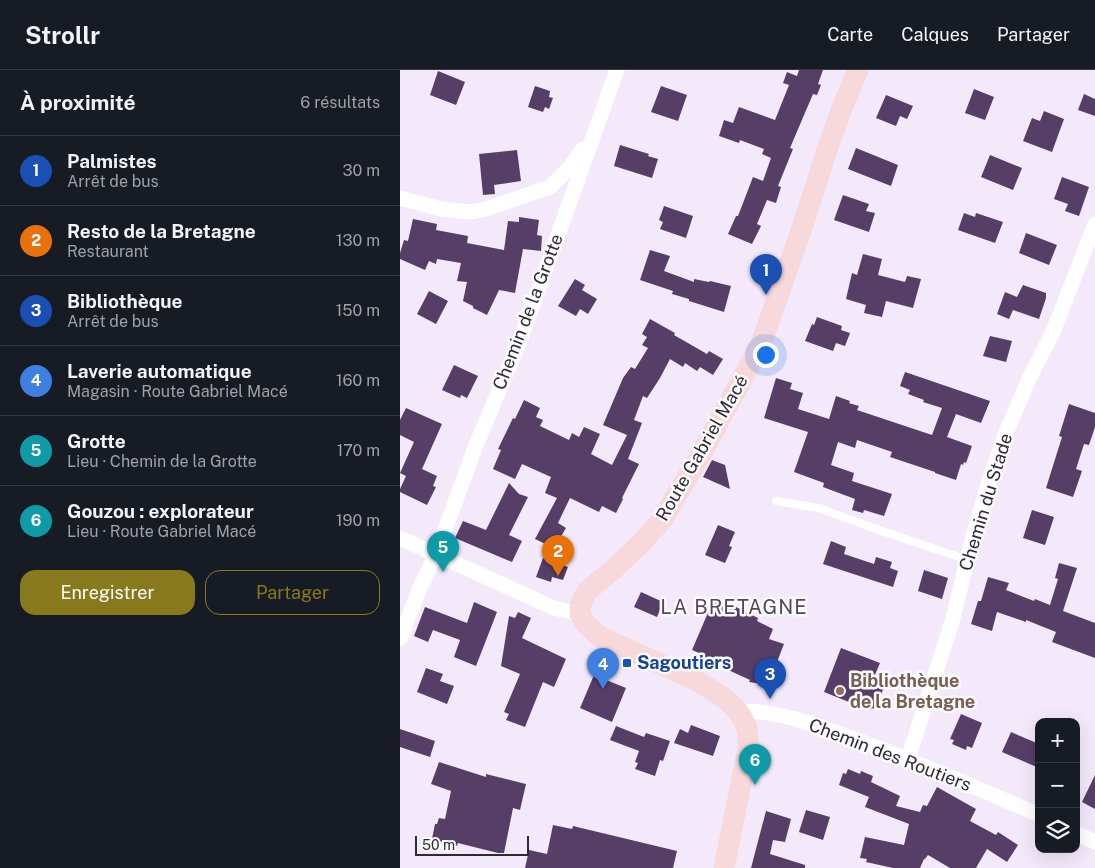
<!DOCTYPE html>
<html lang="fr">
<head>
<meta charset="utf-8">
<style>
	body { margin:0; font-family:"Public Sans",sans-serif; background:#242831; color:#f1f3f6 }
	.controls { position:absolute; right:15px; bottom:15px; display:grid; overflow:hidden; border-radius:10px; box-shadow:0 5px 20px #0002 }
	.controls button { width:45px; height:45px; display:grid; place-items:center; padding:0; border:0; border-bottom:1px solid #363941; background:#171b24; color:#f1f3f6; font:25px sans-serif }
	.scale { position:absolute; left:15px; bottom:12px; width:114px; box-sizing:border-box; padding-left:5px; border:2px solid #2f2934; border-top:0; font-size:14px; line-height:18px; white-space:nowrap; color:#2f2934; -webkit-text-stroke:4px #fbfbfb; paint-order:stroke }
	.you { position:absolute; left:365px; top:284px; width:18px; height:18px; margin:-12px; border:4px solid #fff; border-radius:50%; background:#1a73e8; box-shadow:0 0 0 8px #1a73e833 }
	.badge { display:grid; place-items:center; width:32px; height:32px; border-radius:50%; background:#89791d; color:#fff; font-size:16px; font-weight:700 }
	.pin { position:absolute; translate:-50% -41px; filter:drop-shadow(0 1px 2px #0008) }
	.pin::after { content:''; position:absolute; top:26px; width:18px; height:15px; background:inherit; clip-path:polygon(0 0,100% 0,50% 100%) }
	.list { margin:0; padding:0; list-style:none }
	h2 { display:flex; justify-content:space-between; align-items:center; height:65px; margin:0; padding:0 20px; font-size:21px }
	h2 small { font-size:16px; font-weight:400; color:#9ea1a6 }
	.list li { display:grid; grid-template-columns:32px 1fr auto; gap:15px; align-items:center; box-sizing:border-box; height:70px; padding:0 20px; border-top:1px solid #363941 }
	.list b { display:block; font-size:19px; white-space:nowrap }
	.list p { margin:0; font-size:16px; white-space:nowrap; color:#9ea1a6 }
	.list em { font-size:16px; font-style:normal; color:#9ea1a6 }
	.actions { display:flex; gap:10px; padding:15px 20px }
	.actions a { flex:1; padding:11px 0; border:1px solid #89791d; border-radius:15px; text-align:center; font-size:18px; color:#89791d }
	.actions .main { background:#89791d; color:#fff }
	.icon { flex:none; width:28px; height:28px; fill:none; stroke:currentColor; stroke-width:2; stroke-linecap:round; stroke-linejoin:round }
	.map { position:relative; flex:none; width:695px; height:798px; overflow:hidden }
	header { display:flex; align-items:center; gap:30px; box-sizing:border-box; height:70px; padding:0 25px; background:#171b24; border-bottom:1px solid #363941 }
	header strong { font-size:24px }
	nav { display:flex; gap:28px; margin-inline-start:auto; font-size:18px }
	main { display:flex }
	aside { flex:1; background:#171b24 }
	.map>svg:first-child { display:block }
	.building { fill:#573e67 }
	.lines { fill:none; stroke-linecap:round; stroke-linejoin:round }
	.lane { stroke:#fff; stroke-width:8 }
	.street { stroke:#fff; stroke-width:15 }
	.secondary { stroke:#f7d8db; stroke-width:21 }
	.transit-dot { fill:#1a4fb4; stroke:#fbfbfb; stroke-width:2 }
	.education-dot { fill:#8d6e63; stroke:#fbfbfb; stroke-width:2 }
	.labels { text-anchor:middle; stroke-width:5; stroke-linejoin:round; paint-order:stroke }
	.street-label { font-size:18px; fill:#2f2934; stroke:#fbfbfb }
	.transit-label { font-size:18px; font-weight:bold; fill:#164399; stroke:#fbfbfb; text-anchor:start }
	.education-label { font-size:18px; font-weight:bold; fill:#785e54; stroke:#fbfbfb; text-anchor:start }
	.quarter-label { font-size:20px; letter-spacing:1px; fill:#54465e; stroke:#fbfbfb }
</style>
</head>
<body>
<header>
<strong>Strollr</strong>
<nav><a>Carte</a><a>Calques</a><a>Partager</a></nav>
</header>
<main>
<aside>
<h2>À proximité<small>6 résultats</small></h2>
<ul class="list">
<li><span class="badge" style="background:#1a4fb4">1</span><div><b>Palmistes</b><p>Arrêt de bus</p></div><em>30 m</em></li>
<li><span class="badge" style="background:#e8710a">2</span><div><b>Resto de la Bretagne</b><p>Restaurant</p></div><em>130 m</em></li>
<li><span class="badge" style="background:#1a4fb4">3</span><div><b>Bibliothèque</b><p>Arrêt de bus</p></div><em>150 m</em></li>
<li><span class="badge" style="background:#3f7fe0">4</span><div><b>Laverie automatique</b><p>Magasin · Route Gabriel Macé</p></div><em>160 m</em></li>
<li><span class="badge" style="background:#0f9aa8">5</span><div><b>Grotte</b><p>Lieu · Chemin de la Grotte</p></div><em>170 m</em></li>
<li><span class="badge" style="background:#0f9aa8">6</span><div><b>Gouzou : explorateur</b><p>Lieu · Route Gabriel Macé</p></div><em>190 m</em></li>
</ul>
<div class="actions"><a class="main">Enregistrer</a><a>Partager</a></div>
</aside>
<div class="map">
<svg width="695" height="798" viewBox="0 0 695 798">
	<rect width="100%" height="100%" fill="#f3e9fb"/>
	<path class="building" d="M399,0H423L418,14L421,15L417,25L413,24L390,78L393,79L378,116L381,117L376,133L367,130L357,154L361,156L352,174L328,164L336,146H338L353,107L363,111L371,88L362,84L364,79L340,70L339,73L319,66L324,50L333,53L339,37L375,50L389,15L383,13L387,2L397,6Z
		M38,1L65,12L56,35L30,25Z
		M135,16L150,21L149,27L153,28L149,39L145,37L143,42L128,37Z
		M261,16L287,25L278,51L251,42Z
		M574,19L594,27L585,50L565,43Z
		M684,24L695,29V46L678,40Z
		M486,25L513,36L507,49L500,46L496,56L476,48Z
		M644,41L664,49L652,82L623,71L632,48L640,51Z
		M220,75L249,84L248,86L258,89L252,108L214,96Z
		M456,78L498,95L491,116L448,99Z
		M117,80L121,111L94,115L95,124L83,125L79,84Z
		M590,85L622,98L613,120L581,107Z
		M662,107L689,117L679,146L665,141L668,134L654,129Z
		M443,125L469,134L466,141L475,143L469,162L434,150Z
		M264,136L293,146L286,168L260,159L263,152L259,150Z
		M564,143L575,147L576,143L603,152L595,173L558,160Z
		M119,147L139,150L137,165L142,166L141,181L123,179L115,223L99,220L87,245L73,238V236L63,231L67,212L57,211L61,193L37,189L36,194L29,191L25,200L0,189V183L4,170L8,171L13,149L37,154L36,160L68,166L67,173L104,180L108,151L119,152Z
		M626,163L657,175L649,195L619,183Z
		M250,180L270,186L264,201L294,212V209L309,212L310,211L331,216L324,242L289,231V229L272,224L273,221L240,210Z
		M463,184L482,189L478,205L505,212L507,206L521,209L513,238L486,231L482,247L464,243L466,235L446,229L452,203L457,205Z
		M175,209L185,215L182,220L197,229L188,244L180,239L176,246L158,236Z
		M623,215L646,223V228L639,249L613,240L609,249L597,244L605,222L617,227Z
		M29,221L48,231L36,254L17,244Z
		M417,247L442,256L441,260L450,263L445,276L436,273L433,281L405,271L412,254L414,255Z
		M250,249L275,263L274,265L307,284L309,281L323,289L313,305L300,297L297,301L285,293L283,297L270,289L260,308L247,328L243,326L234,350L242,353L228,389L239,394L222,428L223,429L216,443L202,436L199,442L170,428L158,453L166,458L154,478L135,469L157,428L145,423L151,407L122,394L115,409L93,399L101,380L98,379L113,348L115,349L124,330L140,338L136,347L143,350L140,356L169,370L172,363L179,367L184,357L200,364L191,384L212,395L227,365L203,355L223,308L231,297L235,299L248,278L242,275L247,267L242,264Z
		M590,266L612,271L606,292L583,286Z
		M54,295L78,306L67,328L61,325L60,328L42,320Z
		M505,302L590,331L581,353L556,344L547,367L572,376L566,393L564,392L563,395L561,394L556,410L535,403V402L490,387L492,382L457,370L455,378L438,372L431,395L454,403L452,411L492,424L484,446L464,440L463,443L452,440L455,429L423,417L424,413L394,402L408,362L364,348L376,308L392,313L390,319L403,323L398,339L429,349L436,326L450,331L449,333L459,336L457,340L532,365L542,338L523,332L524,330L508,324L510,320L500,316Z
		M669,334L695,343V357L689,375L684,374L676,399L682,401L673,427L646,418L662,367L659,366Z
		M6,338L42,354L22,399L37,406L33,416L36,417L27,435L0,422V419L6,406L0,403L14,372L0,365V350Z
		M312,390L325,395L330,419L303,407Z
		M109,413L119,424L128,427L109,465L122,471L112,492L55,468L63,451L86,460Z
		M632,440L654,447L645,475L623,468Z
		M318,455L335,462L329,476L332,477L325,493L305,485Z
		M431,471L446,477L444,484L474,494L476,487L492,492L490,498L498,501L493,517L423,494Z
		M143,488L168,497L163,510L152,507L151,512L136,507Z
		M659,493L677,498L663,541L695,553V588L652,572L656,562L626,550V552L597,542L592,561L571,554L578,531H581L588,507L609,513L606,520L634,531L635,529L650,535L658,509L655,508Z
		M524,500L548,508L542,529L518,521Z
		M241,522L263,532L257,547L234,537Z
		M313,531L335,539L336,537L358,548L357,551L373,559L369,569L384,574L368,615L349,612L350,610L298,586L299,583L292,580Z
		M74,532L97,542L76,596L54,587L60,570L33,560L28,572L14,566L25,537L67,553Z
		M118,542L131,548L122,568L166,589L154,617L143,612L125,657L106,650L109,644L104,642L120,604L101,596L109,546L115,548Z
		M441,578L480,593L474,607L481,610L484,617L476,637L469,640L424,622Z
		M26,598L43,604L40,611L54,616L47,634L17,622Z
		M194,605L226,618L212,652L180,638Z
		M561,644L582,653L572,678L567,676L566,680L552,674L554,670L550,669Z
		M291,655L320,666L313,686L274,673L280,659L288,663Z
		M216,656L244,667L246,663L270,671L263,691L260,690L255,706L235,699L238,693L235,692L239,681L210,670Z
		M0,659L35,671L30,687L0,677Z
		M611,662L639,674V698L602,682Z
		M39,692L86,707V704L126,714L120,740L113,738L104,783H98L58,773L57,776L32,769L35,754H37L39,748L45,749L51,721L31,714Z
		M448,699L460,704L461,701L473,706L471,712L500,726L496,736L520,742L523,735L527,736L537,717L576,739L570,751L596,765L598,762L618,775L607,792L587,779L576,798H550L528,785L525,789H524L520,798H493L466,792L467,789L460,788L465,767L504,775L509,754L465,737L469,727L439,715L443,703L446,704Z
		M695,705V739L682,732Z
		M406,740L430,747L423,770L399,762Z
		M366,741L391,749L385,772L373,770L370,784L405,795V798H351Z
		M153,755L172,759L173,756L277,781L273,798H125L129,780L147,784Z"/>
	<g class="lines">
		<path class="lane" d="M376,431L419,438L476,459L568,490"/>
		<path class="street" d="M0,128L41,139L71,142L86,139L150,117L170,97L183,79
			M0,468L154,538L180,544
			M0,569L19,520L36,484L76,375L121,268L217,0
			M338,641C382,640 421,657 462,672C522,694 580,719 639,745
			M508,689L552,552L574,463L589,411L605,365L629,309L653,262L695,154
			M676,763L695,772"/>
		<path class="secondary" d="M324,798L348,679C348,672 349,663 346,656C338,634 316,622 297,611L199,566L185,553L180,544L181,533L187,521L214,499L244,470L262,450L304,379L361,274L400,164L429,74L442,38L458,0"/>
	</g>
	<rect class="transit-dot" x="222" y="588" width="10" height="10" rx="2.5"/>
	<circle class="education-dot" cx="440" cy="621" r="5"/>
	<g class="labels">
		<g class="street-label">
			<text transform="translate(128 242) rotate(-69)" y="6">Chemin de la Grotte</text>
			<text transform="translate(302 378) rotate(-60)" y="6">Route Gabriel Macé</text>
			<text transform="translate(586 432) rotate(-73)" y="6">Chemin du Stade</text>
			<text transform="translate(490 685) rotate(21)" y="6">Chemin des Routiers</text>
		</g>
		<g class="transit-label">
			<text x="237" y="599">Sagoutiers</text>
		</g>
		<g class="education-label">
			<text x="450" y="617">Bibliothèque<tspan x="450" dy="21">de la Bretagne</tspan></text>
		</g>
		<g class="quarter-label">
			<text x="334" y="544">LA BRETAGNE</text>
		</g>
	</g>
</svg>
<div class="controls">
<button>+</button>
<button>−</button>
<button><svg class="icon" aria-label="layers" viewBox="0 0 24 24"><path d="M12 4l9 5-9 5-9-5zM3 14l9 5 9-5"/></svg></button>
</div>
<div class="scale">50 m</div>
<div class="you"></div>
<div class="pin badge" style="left:366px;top:225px;background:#1a4fb4">1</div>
<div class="pin badge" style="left:158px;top:506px;background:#e8710a">2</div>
<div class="pin badge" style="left:370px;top:629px;background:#1a4fb4">3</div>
<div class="pin badge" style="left:203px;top:619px;background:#3f7fe0">4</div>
<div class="pin badge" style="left:43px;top:502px;background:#0f9aa8">5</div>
<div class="pin badge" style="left:355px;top:715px;background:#0f9aa8">6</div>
</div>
</main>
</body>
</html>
